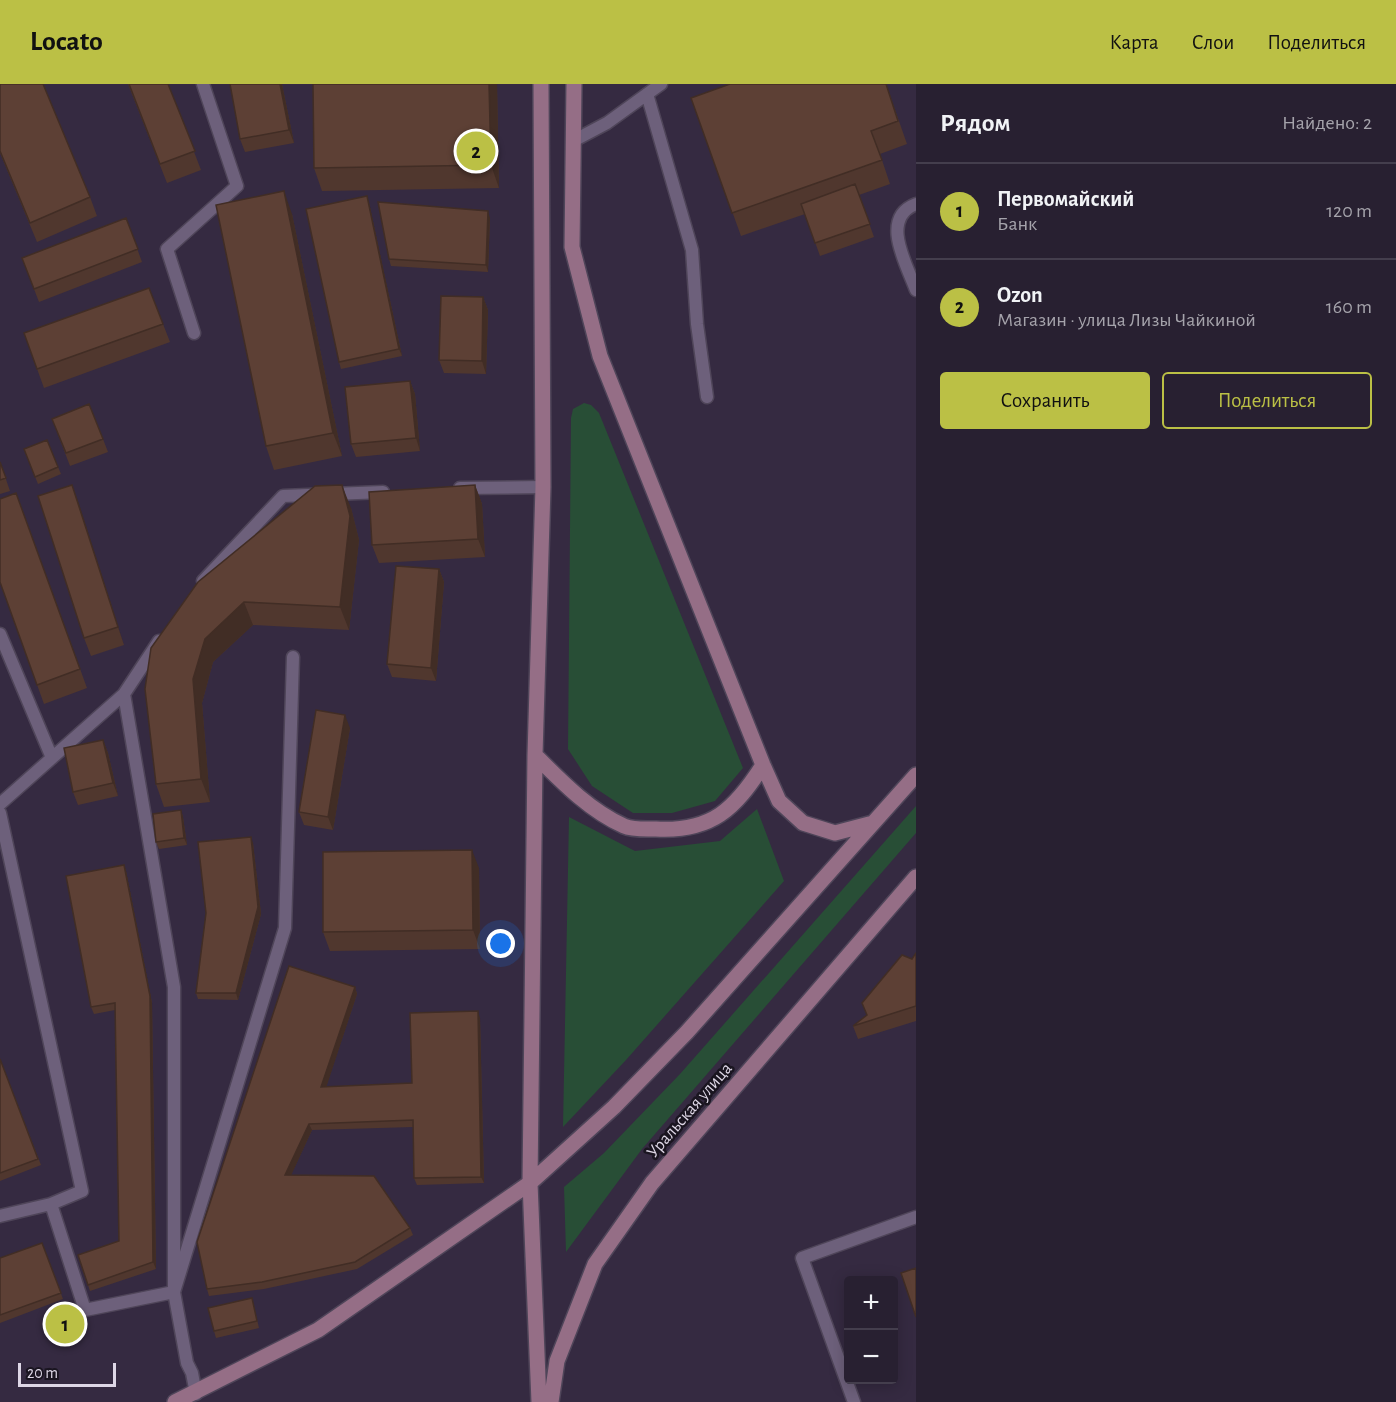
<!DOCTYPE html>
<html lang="ru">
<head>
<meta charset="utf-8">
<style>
	body { margin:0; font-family:"Alegreya Sans",sans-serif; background:#302839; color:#f1f3f6 }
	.controls { position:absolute; right:18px; bottom:18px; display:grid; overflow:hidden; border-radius:6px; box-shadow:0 3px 15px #0003 }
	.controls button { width:54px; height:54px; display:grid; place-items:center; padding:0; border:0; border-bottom:2px solid #443e4d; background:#282031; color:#f1f3f6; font:30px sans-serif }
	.scale { position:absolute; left:18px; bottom:15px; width:98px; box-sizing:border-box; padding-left:6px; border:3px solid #ded7e6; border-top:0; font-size:16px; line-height:21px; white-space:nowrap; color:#ded7e6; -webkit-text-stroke:4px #1a1520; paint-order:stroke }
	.you { position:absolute; left:501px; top:860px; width:21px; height:21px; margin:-15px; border:4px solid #fff; border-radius:50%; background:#1a73e8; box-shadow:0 0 0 9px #1a73e833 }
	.badge { display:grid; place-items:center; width:39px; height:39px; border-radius:50%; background:#bbc045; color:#111; font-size:20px; font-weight:700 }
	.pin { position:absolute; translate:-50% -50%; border:3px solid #fff; box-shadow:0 2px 6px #0006 }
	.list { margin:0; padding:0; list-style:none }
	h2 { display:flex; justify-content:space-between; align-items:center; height:78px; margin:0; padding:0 24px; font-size:26px }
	h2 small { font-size:20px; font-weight:400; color:#a5a3ab }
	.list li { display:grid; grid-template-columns:39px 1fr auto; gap:18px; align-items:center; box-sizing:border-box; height:96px; padding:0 24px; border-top:2px solid #443e4d }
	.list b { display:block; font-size:22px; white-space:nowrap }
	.list p { margin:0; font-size:20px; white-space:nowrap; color:#a5a3ab }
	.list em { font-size:20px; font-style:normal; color:#a5a3ab }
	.actions { display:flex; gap:12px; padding:18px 24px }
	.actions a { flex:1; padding:14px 0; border:2px solid #bbc045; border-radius:6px; text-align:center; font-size:21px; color:#bbc045 }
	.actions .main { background:#bbc045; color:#111 }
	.map { position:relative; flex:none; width:916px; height:1318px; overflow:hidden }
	header { display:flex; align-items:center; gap:36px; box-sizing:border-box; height:84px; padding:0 30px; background:#bbc045; color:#111 }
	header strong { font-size:28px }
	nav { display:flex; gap:33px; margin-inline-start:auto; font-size:21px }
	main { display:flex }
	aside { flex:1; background:#282031 }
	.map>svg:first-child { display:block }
	.green { fill:#284e36 }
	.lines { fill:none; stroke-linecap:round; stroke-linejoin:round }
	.lane-casing { stroke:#4f4559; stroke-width:15 }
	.secondary-casing { stroke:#4f4559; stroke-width:18 }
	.lane { stroke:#6d607b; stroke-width:12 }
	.secondary { stroke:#956e86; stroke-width:15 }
	.wall { fill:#50372e }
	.shaded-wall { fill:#412d25 }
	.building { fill:#5d4035; stroke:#412d25; stroke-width:1.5 }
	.labels { text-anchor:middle; stroke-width:5; stroke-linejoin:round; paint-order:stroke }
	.street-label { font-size:18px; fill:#ded7e6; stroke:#1a1520 }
</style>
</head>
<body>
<header>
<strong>Locato</strong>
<nav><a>Карта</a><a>Слои</a><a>Поделиться</a></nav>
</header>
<main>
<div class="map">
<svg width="916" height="1318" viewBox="0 0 916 1318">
	<rect width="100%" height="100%" fill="#352a41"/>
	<path class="green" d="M584,319L591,321L599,329L743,684L715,717L672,729H633L592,702L568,665L571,334L573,325Z
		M916,722V749L642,1065L566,1168L564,1103L604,1069L680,990Z
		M757,725L784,797L626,976L563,1043L569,733L635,767L720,757Z"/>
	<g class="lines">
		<defs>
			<path id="lane" d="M647,10L692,166L697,240L707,313
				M573,57L607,39L661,0
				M916,120C879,134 907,181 916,206
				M194,249L167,165L237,102L203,0
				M460,404L543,403
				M203,497L283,412L383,408
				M0,550L52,674
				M0,720L124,610
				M0,729L82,1107L51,1120L85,1226L174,1208V903L124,610L159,557
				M0,1132L51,1120
				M196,1310L192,1289L187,1279L174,1208L285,844L293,573
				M854,1318L802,1174L916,1133"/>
			<path id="secondary" d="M574,0L572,163L600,272L763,681L779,717L803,739L835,749L873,739
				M535,671C562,698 589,726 624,742C633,746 647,745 656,745C712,748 735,725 763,681
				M175,1318L318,1246L530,1099L614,1023L687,948L916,691
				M539,1318L530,1099L535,671L543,403L541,0
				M551,1318L557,1277L595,1180L652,1099L916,793"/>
		</defs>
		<use href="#lane" class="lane-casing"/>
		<use href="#secondary" class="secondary-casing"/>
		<use href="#lane" class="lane"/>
		<use href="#secondary" class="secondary"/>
	</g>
	<path class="wall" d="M0,0L90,113L97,132L37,158L0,69Z
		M128,0H168L201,86L167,99Z
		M230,0H282L294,59L245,68L240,55Z
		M313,0H497L499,104L322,107L314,84Z
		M886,0L907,60L880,70L890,100L859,111L874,153L820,172L805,130L741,152L691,14Z
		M369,119L402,272L341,285L339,278Z
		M292,130L342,372L274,386L266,362Z
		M126,134L142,178L39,218L22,174Z
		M490,134L488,188L391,182L389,175Z
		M149,204L170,258L44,304L24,249Z
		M483,213L488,226L486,290L444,289L439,276Z
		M410,297L415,310L420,367L356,373L351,360Z
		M57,348L103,355L108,368L70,382Z
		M24,365L58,383L61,390L38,400Z
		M0,378L10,407L0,410Z
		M72,401L124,561L91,572L84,554Z
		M475,401L482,420L485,473L379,479L372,461Z
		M16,409L87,604L44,620L0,498Z
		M351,424L359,456L349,546L253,541L213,578L202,619L210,718L164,723L156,700L145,605Z
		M439,485L444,498L436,597L392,593L387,580Z
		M350,644L333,746L304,741L299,728Z
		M103,656L108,669L118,712L78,721L73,708Z
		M181,726L183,733L187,761L159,765L156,758Z
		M253,759L261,830L238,916L198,915L196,909Z
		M124,781L126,787L152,919L156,1185L90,1207L78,1171L119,1157L115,926L94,930L91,923Z
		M479,784L480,865L330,867L323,848Z
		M916,869V937L858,955L853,942L867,931Z
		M355,903L357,910L326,1003L412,999L480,934L484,1099L417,1101L414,1094L413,1043L312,1046L291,1091L410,1144L413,1151L357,1185L264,1205L209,1212L207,1205Z
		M0,975L41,1081L0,1097Z
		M42,1159L63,1215L0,1239V1174Z
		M252,1214L259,1244L216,1254L214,1247Z"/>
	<path class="shaded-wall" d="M280,0H282L294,59L289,46Z
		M489,0H497L499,104L491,81Z
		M284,107L292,130L342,372L333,349Z
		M367,112L369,119L402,272L399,265Z
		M488,127L490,134L488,188L486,181Z
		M483,213L488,226L486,290L482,277Z
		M410,297L415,310L420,367L416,354Z
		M72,401L79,420L124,561L118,543Z
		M342,401L351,424L359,456L349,546L340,523Z
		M475,401L482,420L485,473L478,455Z
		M439,485L444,498L436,597L431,584Z
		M244,518L253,541L213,578L202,619L210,718L201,695L193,595L205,555Z
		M345,631L350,644L333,746L328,733Z
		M103,656L108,669L118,712L113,699Z
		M181,726L183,733L187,761L184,754Z
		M251,753L253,759L261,830L238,916L236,909Z
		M472,766L479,784L480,865L473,846Z
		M124,781L126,787L152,919L156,1185L153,1178Z
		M355,903L357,910L324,1010L321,1003Z
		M478,927L480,934L484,1099L481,1093Z
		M309,1040L312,1046L288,1098L285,1091Z"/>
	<path class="building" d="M0,0H43L90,113L30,139L0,67Z
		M129,0H168L195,67L160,80Z
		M230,0H280L289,46L240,55Z
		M313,0H489L491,81L314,84Z
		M730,0H886L898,37L871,47L882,76L732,129L691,14Z
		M855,100L870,140L815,159L801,120Z
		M284,107L333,349L266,362L216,121Z
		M367,112L399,265L339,278L306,125Z
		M378,118L488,127L486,181L389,175Z
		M126,134L138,165L34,205L22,174Z
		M149,204L163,240L37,285L24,249Z
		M441,212L483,213L482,277L439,276Z
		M410,297L416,354L351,360L345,303Z
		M89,320L103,355L66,369L52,335Z
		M47,356L58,383L35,393L24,365Z
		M0,378L6,394L0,396Z
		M72,401L118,543L84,554L38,412Z
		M342,401L350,432L340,523L244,518L205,555L193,595L201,695L156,700L145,605L151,564L198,498L315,402Z
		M475,401L478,455L372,461L369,408Z
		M16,409L80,585L37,601L0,498V415Z
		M396,482L439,485L431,584L387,580Z
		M316,626L345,631L328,733L299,728Z
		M103,656L113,699L73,708L64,664Z
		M181,726L184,754L156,758L153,730Z
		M251,753L258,823L236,909H196L206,829L198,758Z
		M472,766L473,846L323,848V768Z
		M124,781L150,912L153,1178L88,1201L78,1171L119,1157L115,919L91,923L66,792Z
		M916,869V922L853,942L867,931L862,919L902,871L912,875Z
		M289,882L355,903L321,1003L412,999L410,929L478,927L481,1093L414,1094L413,1036L309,1040L285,1091L374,1092L410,1144L355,1178L262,1198L207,1205L197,1158Z
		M0,975L38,1075L0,1089Z
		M42,1159L61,1209L0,1231V1174Z
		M916,1184V1233L901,1189Z
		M252,1214L257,1237L214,1247L208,1224Z"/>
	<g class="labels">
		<g class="street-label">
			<text transform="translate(689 1026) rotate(-49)" y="6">Уральская улица</text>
		</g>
	</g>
</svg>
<div class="controls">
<button>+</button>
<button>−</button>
</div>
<div class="scale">20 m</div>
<div class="you"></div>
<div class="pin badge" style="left:65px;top:1240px">1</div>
<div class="pin badge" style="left:476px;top:67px">2</div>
</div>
<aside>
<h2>Рядом<small>Найдено: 2</small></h2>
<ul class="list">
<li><span class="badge">1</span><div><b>Первомайский</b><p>Банк</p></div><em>120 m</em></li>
<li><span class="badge">2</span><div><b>Ozon</b><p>Магазин · улица Лизы Чайкиной</p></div><em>160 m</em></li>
</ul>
<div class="actions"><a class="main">Сохранить</a><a>Поделиться</a></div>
</aside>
</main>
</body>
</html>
